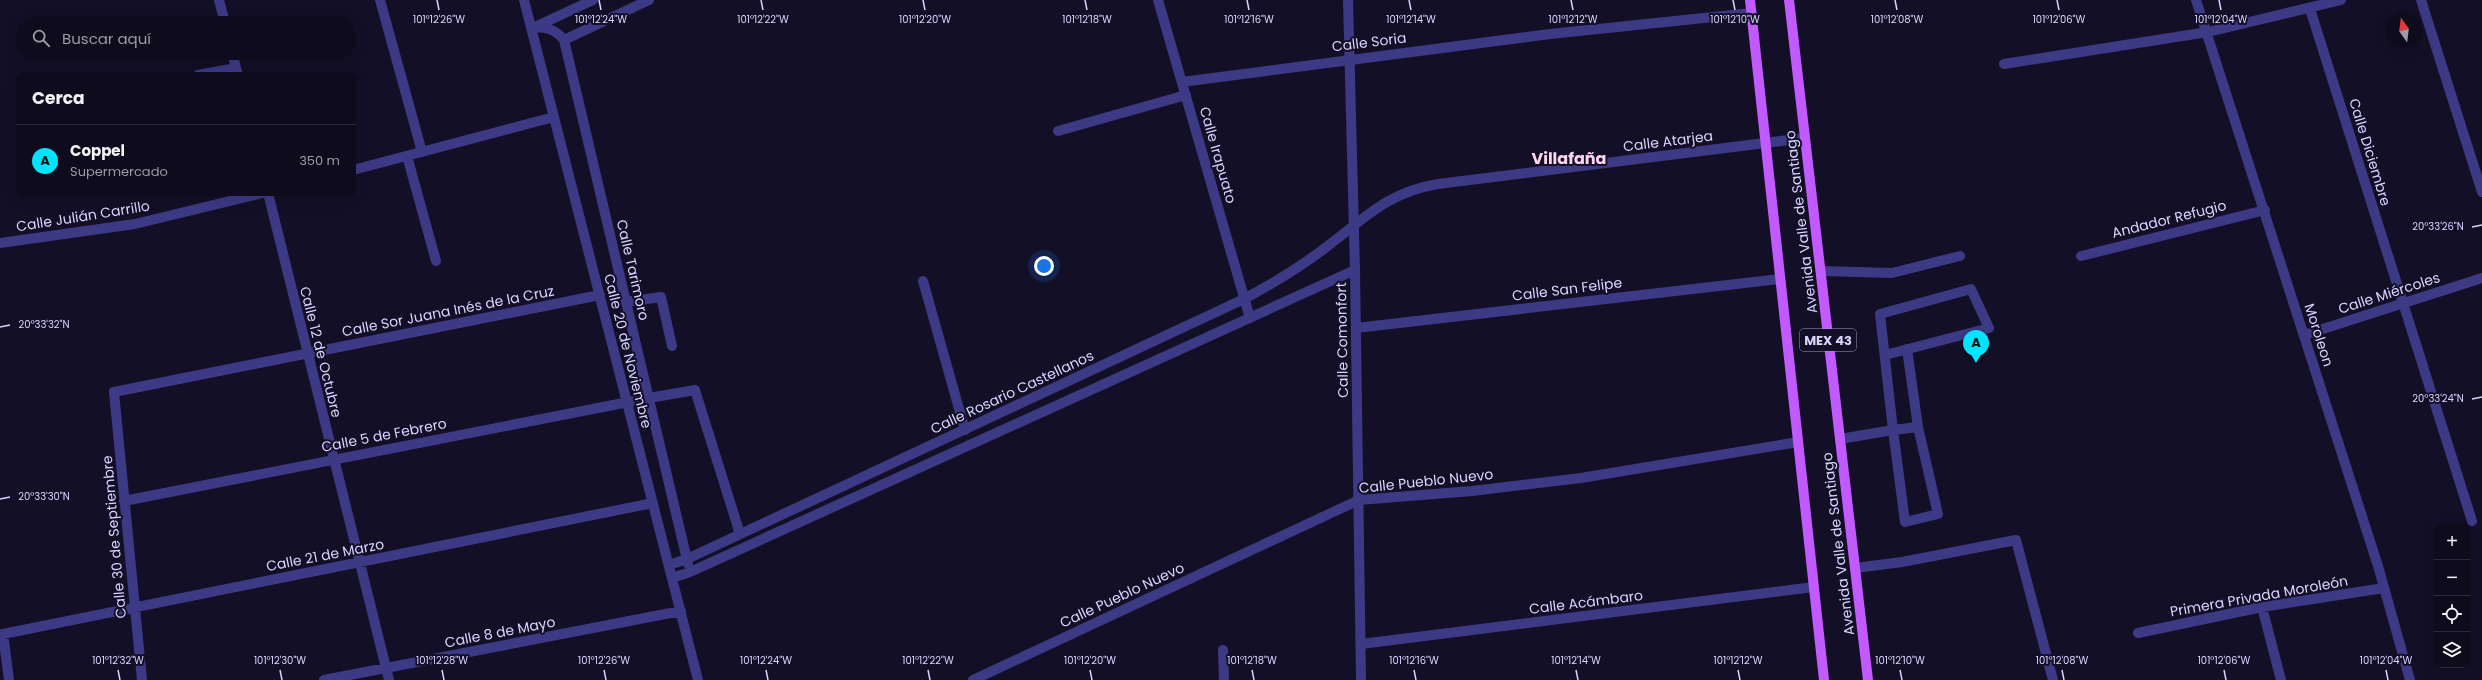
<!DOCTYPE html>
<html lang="es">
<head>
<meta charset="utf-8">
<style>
	body { margin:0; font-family:Poppins,sans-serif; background:#1c1929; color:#f1f3f6 }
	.controls { position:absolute; right:12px; bottom:12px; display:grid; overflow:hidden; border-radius:8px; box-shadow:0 4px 16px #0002 }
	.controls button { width:36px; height:36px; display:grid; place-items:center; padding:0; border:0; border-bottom:1px solid #2e2b3b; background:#0e0b1c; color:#f1f3f6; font:20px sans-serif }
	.compass { position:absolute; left:2386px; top:12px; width:36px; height:36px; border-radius:50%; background:#0e0b1c; box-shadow:0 4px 16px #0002; rotate:346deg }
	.you { position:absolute; left:1044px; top:266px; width:14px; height:14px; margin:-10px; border:3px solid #fff; border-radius:50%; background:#1a73e8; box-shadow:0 0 0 6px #1a73e833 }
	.badge { display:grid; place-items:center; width:26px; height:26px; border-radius:50%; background:#00e5ff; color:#111; font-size:13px; font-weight:700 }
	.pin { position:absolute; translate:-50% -33px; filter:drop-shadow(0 1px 2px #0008) }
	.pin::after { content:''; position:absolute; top:21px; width:14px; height:12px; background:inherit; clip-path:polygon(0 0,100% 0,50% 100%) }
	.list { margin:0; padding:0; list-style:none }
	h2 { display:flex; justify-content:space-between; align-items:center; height:52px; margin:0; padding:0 16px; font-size:17px }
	h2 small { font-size:13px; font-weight:400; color:#9b9ba3 }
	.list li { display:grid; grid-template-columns:26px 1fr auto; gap:12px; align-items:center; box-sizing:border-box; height:72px; padding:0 16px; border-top:1px solid #2e2b3b }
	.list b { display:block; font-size:15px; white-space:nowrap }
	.list p { margin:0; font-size:13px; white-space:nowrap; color:#9b9ba3 }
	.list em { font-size:13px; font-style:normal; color:#9b9ba3 }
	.icon { flex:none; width:22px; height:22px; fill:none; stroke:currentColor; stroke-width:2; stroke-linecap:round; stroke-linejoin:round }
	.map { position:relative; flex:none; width:2482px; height:680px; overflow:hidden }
	.search { position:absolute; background:#0e0b1c; box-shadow:0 4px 16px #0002; left:16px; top:16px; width:340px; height:44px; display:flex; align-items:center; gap:10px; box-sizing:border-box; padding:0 14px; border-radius:22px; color:#9b9ba3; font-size:15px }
	.panel { position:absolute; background:#0e0b1c; box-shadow:0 4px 16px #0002; left:16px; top:72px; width:340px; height:124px; border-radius:8px }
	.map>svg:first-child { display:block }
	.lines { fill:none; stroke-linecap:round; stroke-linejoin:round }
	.service { stroke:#3d3a85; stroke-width:10 }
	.minor { stroke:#3d3a85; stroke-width:10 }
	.tertiary { stroke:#3d3a85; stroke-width:10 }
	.primary { stroke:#c25bff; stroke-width:10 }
	.ticks { fill:none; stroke:#d9d4ff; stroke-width:1.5 }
	.labels { text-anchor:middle; stroke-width:4; stroke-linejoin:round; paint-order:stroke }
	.shield { fill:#130f26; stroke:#9e99be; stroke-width:1 }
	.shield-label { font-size:13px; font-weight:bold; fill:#d9d4ff }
	.street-label { font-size:14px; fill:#d9d4ff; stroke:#130f26 }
	.quarter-label { font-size:16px; font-weight:bold; fill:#ffd6f0; stroke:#130f26 }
	.ticks-label { font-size:10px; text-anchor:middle; fill:#d9d4ff; stroke:#130f26; stroke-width:4; stroke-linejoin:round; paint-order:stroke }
</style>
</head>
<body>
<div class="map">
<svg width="2482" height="680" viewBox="0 0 2482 680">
	<rect width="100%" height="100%" fill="#130f26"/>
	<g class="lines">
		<path class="service" d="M1058,131L1186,95
			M1821,271L1892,273L1960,256
			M923,281L965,430
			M626,302L661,297L672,346
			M1907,349L1918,427L1938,514L1905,522L1893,430L1918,427
			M649,398L695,390L740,534
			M1840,439L1893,430L1880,314L1971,289L1989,328L1885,355
			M1855,568L1902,562L2016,540L2053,680"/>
		<path class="minor" d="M219,0L225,23
			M380,0L422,152
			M524,0L698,680
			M1158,0L1250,318
			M2196,0L2378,566L2410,680
			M2421,0L2482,192
			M2310,9L2472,521
			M537,26L593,0
			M531,28C545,26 555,29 564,40L688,564
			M564,40L649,0
			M232,53L238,75
			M2004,64L2208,32L2341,0
			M198,75L236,68
			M1182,82L1550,34L1752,13
			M407,156L436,261
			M353,170L554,117
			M268,193L389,680
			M0,243L135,224L263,193
			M2081,256L2265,210
			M1356,328L1780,279
			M2304,335L2482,278
			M124,501L649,398
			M669,565L687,559L1244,299C1274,283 1302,266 1329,245C1367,216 1389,192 1438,184L1805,138
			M672,578L690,572L1355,270
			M2262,607L2281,680
			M2138,633L2262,607L2384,588
			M1361,644L1814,587
			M1223,650L1224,680
			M9,680L3,634L653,503
			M142,680L114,392L600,295
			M324,680L681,611
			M973,680L1359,500L1472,491L1581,478L1798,442"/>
		<path class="tertiary" d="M1348,0L1355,270L1361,680"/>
		<path class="primary" d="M1750,0L1824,680
			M1789,0L1868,680"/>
	</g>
	<path class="ticks" d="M437,0L439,10M599,0L601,10M761,0L763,10M923,0L925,10M1085,0L1087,10M1247,0L1249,10M1409,0L1411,10M1571,0L1573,10M1733,0L1735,10M1895,0L1897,10M2057,0L2059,10M2219,0L2221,10M2472,227L2482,225M0,327L10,325M2472,399L2482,397M0,499L10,497M118,670L120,680M280,670L282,680M442,670L444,680M604,670L606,680M766,670L768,680M928,670L930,680M1090,670L1092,680M1252,670L1254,680M1414,670L1416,680M1576,670L1578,680M1738,670L1740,680M1900,670L1902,680M2062,670L2064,680M2224,670L2226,680M2386,670L2388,680"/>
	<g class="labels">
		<rect class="shield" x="1800" y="329" width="56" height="22" rx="3"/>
		<g class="shield-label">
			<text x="1828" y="345">MEX 43</text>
		</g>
		<g class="street-label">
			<text transform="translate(1369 42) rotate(-7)" y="5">Calle Soria</text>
			<text transform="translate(1668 141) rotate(-7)" y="5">Calle Atarjea</text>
			<text transform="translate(2370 152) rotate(73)" y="5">Calle Diciembre</text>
			<text transform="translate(1218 155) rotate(74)" y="5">Calle Irapuato</text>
			<text transform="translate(83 216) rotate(-9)" y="5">Calle Julián Carrillo</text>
			<text transform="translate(2169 219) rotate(-14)" y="5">Andador Refugio</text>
			<text transform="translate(1801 222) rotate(-97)" y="5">Avenida Valle de Santiago</text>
			<text transform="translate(633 270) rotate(77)" y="5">Calle Tarimoro</text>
			<text transform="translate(1567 289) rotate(-7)" y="5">Calle San Felipe</text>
			<text transform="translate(2389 293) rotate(-18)" y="5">Calle Miércoles</text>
			<text transform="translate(448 311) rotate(-11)" y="5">Calle Sor Juana Inés de la Cruz</text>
			<text transform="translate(2319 335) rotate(72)" y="5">Moroleon</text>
			<text transform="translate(1342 340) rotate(-91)" y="5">Calle Comonfort</text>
			<text transform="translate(628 351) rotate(76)" y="5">Calle 20 de Noviembre</text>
			<text transform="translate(321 352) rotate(76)" y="5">Calle 12 de Octubre</text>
			<text transform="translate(1012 392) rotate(-25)" y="5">Calle Rosario Castellanos</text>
			<text transform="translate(384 435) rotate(-11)" y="5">Calle 5 de Febrero</text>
			<text transform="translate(1426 481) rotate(-6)" y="5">Calle Pueblo Nuevo</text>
			<text transform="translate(114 537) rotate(-95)" y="5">Calle 30 de Septiembre</text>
			<text transform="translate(1838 544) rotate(-97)" y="5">Avenida Valle de Santiago</text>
			<text transform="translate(325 555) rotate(-11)" y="5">Calle 21 de Marzo</text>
			<text transform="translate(1122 595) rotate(-25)" y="5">Calle Pueblo Nuevo</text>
			<text transform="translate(2259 596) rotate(-10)" y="5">Primera Privada Moroleón</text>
			<text transform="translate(1586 602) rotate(-7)" y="5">Calle Acámbaro</text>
			<text transform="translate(500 632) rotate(-11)" y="5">Calle 8 de Mayo</text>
		</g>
		<g class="quarter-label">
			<text x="1569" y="164">Villafaña</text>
		</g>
	</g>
	<g class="ticks-label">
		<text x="439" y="23">101°12'26"W</text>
		<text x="601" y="23">101°12'24"W</text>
		<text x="763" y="23">101°12'22"W</text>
		<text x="925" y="23">101°12'20"W</text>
		<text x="1087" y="23">101°12'18"W</text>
		<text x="1249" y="23">101°12'16"W</text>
		<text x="1411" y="23">101°12'14"W</text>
		<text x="1573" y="23">101°12'12"W</text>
		<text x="1735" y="23">101°12'10"W</text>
		<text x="1897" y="23">101°12'08"W</text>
		<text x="2059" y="23">101°12'06"W</text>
		<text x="2221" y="23">101°12'04"W</text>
		<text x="2438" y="230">20°33'26"N</text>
		<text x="44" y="328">20°33'32"N</text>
		<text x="2438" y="402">20°33'24"N</text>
		<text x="44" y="500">20°33'30"N</text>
		<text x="118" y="664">101°12'32"W</text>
		<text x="280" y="664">101°12'30"W</text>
		<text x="442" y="664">101°12'28"W</text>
		<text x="604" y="664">101°12'26"W</text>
		<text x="766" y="664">101°12'24"W</text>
		<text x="928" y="664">101°12'22"W</text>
		<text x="1090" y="664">101°12'20"W</text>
		<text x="1252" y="664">101°12'18"W</text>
		<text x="1414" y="664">101°12'16"W</text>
		<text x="1576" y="664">101°12'14"W</text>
		<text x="1738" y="664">101°12'12"W</text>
		<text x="1900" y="664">101°12'10"W</text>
		<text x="2062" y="664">101°12'08"W</text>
		<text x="2224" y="664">101°12'06"W</text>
		<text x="2386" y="664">101°12'04"W</text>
	</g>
</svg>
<div class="controls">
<button>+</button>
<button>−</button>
<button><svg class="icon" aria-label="locate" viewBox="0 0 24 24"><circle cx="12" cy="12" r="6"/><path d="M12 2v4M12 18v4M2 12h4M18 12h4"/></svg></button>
<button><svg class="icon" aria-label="layers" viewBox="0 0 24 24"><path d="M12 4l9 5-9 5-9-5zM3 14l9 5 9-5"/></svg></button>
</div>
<svg class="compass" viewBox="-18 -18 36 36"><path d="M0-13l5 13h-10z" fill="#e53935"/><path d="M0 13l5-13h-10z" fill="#9b9ba3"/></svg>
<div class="you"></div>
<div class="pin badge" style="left:1976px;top:363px">A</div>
<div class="search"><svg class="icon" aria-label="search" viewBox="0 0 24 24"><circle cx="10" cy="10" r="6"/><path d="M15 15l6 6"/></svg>Buscar aquí</div>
<section class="panel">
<h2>Cerca<small></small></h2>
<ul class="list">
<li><span class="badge">A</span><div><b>Coppel</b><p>Supermercado</p></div><em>350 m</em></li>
</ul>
</section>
</div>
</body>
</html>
